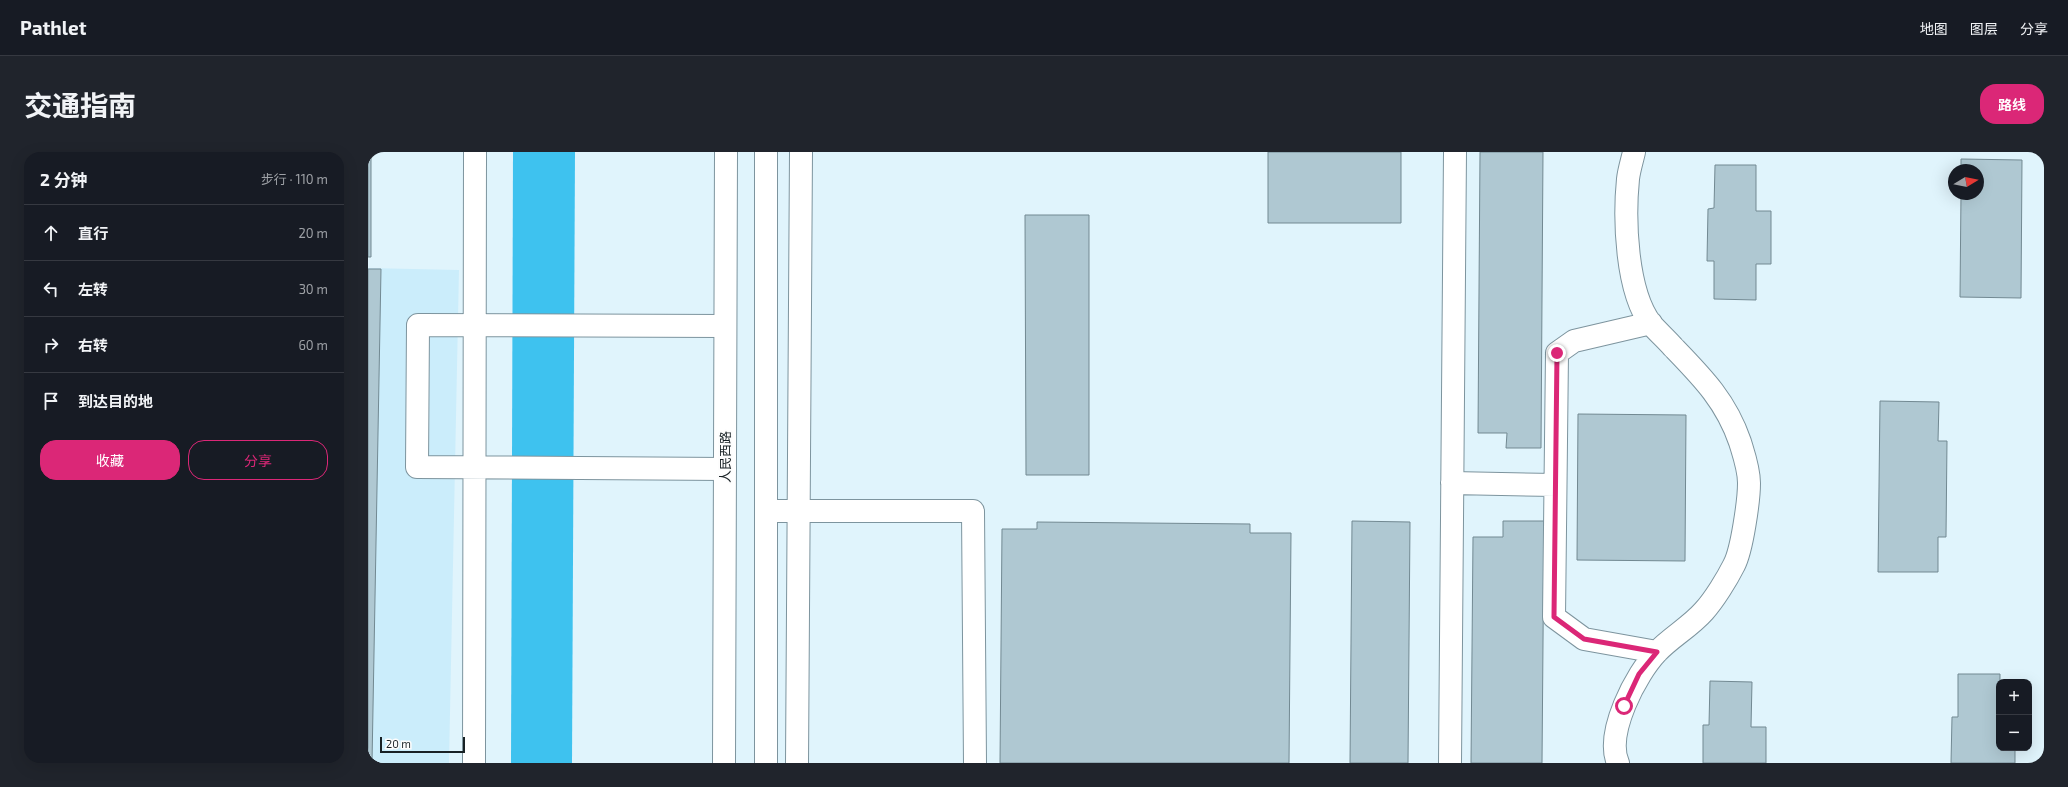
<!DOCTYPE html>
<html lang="zh">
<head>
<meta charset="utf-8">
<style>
	body { margin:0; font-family:"Exo 2","Noto Sans SC",sans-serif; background:#20242c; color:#f1f3f6 }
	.controls { position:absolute; right:12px; bottom:12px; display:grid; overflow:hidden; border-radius:8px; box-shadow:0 4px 16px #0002 }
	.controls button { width:36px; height:36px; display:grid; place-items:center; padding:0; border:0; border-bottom:1px solid #363941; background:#171b24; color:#f1f3f6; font:20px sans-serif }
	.compass { position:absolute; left:1580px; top:12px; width:36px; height:36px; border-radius:50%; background:#171b24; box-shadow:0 4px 16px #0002; rotate:80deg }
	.scale { position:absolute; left:12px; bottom:10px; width:85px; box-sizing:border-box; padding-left:4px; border:2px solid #182125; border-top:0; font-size:11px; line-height:14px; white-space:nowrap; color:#182125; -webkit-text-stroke:3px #fdfdfd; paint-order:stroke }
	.stop { position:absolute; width:12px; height:12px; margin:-9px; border:3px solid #db2777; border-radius:50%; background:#fff }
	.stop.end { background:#db2777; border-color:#fff; box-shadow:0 1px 4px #0008 }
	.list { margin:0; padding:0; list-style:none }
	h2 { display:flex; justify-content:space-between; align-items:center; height:52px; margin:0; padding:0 16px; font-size:17px }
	h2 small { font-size:13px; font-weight:400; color:#9ea1a6 }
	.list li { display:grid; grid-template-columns:26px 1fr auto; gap:12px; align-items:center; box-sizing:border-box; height:56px; padding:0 16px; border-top:1px solid #363941 }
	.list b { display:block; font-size:15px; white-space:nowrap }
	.list em { font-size:13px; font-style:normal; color:#9ea1a6 }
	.actions { display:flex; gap:8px; padding:12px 16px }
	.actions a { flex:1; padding:9px 0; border:1px solid #db2777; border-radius:16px; text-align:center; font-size:14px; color:#db2777 }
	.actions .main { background:#db2777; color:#fff }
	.icon { flex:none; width:22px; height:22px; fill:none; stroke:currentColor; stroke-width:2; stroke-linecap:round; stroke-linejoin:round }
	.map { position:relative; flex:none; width:1676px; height:611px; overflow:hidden; border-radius:16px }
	header { display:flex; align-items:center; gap:24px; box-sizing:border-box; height:56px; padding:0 20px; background:#171b24; border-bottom:1px solid #363941 }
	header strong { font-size:19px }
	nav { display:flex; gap:22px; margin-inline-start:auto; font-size:14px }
	.intro { display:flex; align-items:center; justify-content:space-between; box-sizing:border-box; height:96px; padding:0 24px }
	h1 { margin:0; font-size:28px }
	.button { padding:10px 18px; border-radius:16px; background:#db2777; color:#fff; font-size:14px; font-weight:700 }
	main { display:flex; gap:24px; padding:0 24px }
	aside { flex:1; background:#171b24; border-radius:16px; box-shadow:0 4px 16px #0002 }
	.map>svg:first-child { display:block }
	.built { fill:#cbedfb }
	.water { fill:#3ec2ef }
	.building { fill:#afc8d2; stroke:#728992 }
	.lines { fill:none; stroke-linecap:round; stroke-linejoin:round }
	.minor-casing { stroke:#7d949e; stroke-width:24 }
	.major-casing { stroke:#7d949e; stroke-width:24 }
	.minor { stroke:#fff; stroke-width:22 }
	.major { stroke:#fff; stroke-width:22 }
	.route { stroke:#db2777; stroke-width:5 }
	.labels { text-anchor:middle; stroke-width:4; stroke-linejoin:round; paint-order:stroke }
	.street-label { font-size:13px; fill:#182125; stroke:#fdfdfd }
</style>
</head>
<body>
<header>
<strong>Pathlet</strong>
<nav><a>地图</a><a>图层</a><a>分享</a></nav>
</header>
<div class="intro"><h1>交通指南</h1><a class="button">路线</a></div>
<main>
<aside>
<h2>2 分钟<small>步行 · 110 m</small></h2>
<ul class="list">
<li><svg class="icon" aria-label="ahead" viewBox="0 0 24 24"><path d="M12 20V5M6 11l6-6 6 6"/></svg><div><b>直行</b></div><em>20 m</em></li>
<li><svg class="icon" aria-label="left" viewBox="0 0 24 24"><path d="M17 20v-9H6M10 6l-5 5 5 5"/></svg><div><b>左转</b></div><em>30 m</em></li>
<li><svg class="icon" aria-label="right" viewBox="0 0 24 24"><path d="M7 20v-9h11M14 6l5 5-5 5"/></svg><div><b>右转</b></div><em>60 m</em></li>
<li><svg class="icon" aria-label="arrive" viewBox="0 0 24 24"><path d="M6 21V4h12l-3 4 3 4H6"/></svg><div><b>到达目的地</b></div></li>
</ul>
<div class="actions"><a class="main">收藏</a><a>分享</a></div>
</aside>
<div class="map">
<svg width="1676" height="611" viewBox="0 0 1676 611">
	<rect width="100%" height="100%" fill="#e0f4fc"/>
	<path class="built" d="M0,116L91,118L81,611H0Z"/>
	<path class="water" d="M145,0H207L204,611H143Z"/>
	<path class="building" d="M0,0H3V105H0Z
		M900,0H1033V71H900Z
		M1112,0H1175L1173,296H1138L1139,281H1110Z
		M1593,7L1654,8L1653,146L1592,145L1593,42H1610V18H1593Z
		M1347,13H1388V59H1403V112H1388V148L1346,147V109H1339L1340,57L1346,56Z
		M657,63H721V323H658Z
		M0,117H13L4,611H0Z
		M1512,249L1571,250L1570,289H1579L1578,385H1570V420H1510Z
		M1210,262L1318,263L1317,409L1209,408Z
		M984,369L1042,370L1040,611H982Z
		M1135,369H1176L1174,611H1103L1105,385H1135Z
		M669,370L882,372V381H923L921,611H632L634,377H669Z
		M1590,522H1632L1631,596H1647V611H1583L1584,565H1590Z
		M1342,529L1384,530L1383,575H1398V611H1335V573H1341Z"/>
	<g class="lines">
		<defs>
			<path id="minor" d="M1283,171L1206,189L1189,201L1186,465L1216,487L1289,500
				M357,317L49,315L50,173L357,174
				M1084,331L1187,333
				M398,359H605L607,611
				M106,611L107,0
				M429,611L433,0
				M1082,611L1087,0
				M1250,611C1237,581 1268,522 1289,500C1303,485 1322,475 1336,459C1346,448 1359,427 1366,413C1374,398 1381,348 1381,331C1381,317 1376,303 1372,290C1358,249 1334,225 1305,195C1298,187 1290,180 1283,172C1258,139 1256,67 1260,27C1261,18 1264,9 1266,0"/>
			<path id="major" d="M356,611L358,0
				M398,611V0"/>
		</defs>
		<use href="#minor" class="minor-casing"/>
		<use href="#major" class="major-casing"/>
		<use href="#minor" class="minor"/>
		<use href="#major" class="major"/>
	</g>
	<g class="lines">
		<path class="route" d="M1189,201L1186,465L1216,487L1289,500L1271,522L1256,554"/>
	</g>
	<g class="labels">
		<g class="street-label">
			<text transform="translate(357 305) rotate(-90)" y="5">人民西路</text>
		</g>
	</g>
</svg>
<div class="controls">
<button>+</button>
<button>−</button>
</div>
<svg class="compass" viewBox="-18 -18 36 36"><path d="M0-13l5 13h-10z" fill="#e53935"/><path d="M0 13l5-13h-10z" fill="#9ea1a6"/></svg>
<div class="scale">20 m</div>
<div class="stop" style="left:1256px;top:554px"></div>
<div class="stop end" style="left:1189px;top:201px"></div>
</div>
</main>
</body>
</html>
